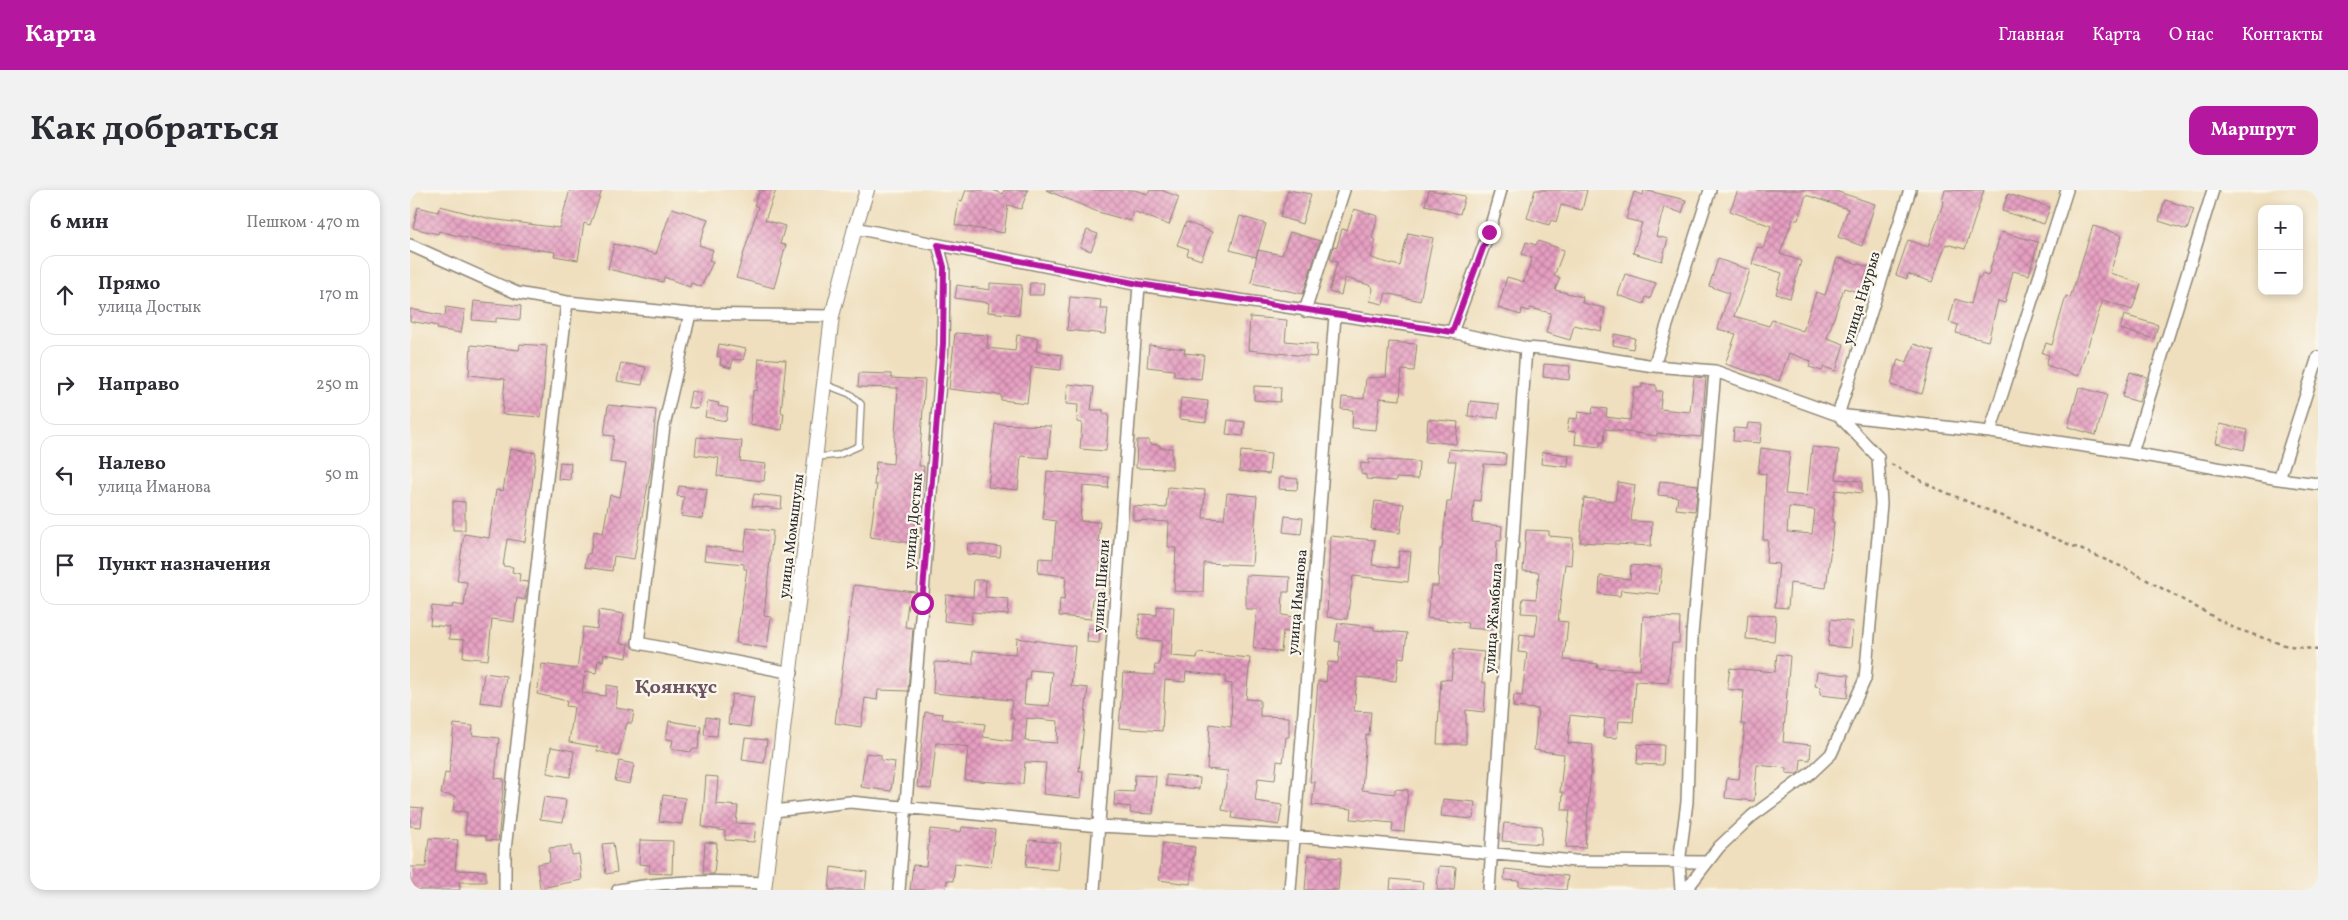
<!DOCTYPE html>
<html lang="ru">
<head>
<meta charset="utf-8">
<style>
	body { margin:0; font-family:Vollkorn,serif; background:#f2f2f3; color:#2b2b33 }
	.controls { position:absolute; right:15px; top:15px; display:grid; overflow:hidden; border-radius:10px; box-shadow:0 2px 8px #0003 }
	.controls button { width:45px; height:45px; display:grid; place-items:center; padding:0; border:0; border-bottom:1px solid #e1e1e2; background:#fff; color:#2b2b33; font:25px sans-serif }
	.stop { position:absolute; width:15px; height:15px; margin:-11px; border:4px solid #b5179e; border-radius:50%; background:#fff }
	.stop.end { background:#b5179e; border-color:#fff; box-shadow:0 1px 5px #0008 }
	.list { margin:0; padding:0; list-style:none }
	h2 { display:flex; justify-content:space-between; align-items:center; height:65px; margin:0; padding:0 20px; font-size:21px }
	h2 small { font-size:16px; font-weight:400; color:#7c7c81 }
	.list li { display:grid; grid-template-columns:32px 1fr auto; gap:15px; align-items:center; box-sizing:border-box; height:80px; margin:0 10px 10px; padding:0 10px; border:1px solid #e1e1e2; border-radius:15px }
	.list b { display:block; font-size:19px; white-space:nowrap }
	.list p { margin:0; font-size:16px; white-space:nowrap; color:#7c7c81 }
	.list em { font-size:16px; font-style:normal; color:#7c7c81 }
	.icon { flex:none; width:28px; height:28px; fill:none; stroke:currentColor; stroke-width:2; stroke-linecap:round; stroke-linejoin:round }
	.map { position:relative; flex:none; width:1908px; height:700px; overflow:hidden; border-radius:15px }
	header { display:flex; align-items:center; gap:30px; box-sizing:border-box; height:70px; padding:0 25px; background:#b5179e; color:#fff }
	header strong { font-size:24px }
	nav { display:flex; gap:28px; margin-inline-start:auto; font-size:18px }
	.intro { display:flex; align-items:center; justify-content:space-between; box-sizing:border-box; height:120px; padding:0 30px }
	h1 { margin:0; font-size:35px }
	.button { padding:12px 22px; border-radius:15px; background:#b5179e; color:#fff; font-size:18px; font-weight:700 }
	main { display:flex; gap:30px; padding:0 30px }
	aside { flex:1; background:#fff; border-radius:15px; box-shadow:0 2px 8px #0003 }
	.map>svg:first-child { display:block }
	.building { fill:url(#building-cross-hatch); fill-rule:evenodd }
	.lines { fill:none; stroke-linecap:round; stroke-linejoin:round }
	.service-casing { stroke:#8d8574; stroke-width:8 }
	.minor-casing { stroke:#8d8574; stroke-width:14 }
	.tertiary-casing { stroke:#8d8574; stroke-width:16 }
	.path { stroke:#8d8574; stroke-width:2.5; stroke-dasharray:4 4; stroke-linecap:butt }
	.service { stroke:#fff; stroke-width:5.5 }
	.minor { stroke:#fff; stroke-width:11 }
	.tertiary { stroke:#fff; stroke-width:14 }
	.route { stroke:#b5179e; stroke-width:6 }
	.labels { text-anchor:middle; stroke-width:4.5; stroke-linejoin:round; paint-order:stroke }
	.street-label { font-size:15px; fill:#2b2b2b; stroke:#fbf7ec }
	.district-label { font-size:20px; font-weight:bold; fill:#6c5360; stroke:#fbf7ec }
</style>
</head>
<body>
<header>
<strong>Карта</strong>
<nav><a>Главная</a><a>Карта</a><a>О нас</a><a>Контакты</a></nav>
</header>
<div class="intro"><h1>Как добраться</h1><a class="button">Маршрут</a></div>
<main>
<aside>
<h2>6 мин<small>Пешком · 470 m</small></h2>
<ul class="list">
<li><svg class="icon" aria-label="ahead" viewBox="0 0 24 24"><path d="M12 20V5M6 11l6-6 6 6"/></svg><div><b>Прямо</b><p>улица Достык</p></div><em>170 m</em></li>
<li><svg class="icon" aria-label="right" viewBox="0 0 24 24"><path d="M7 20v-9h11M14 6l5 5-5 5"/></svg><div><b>Направо</b></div><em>250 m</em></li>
<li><svg class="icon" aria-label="left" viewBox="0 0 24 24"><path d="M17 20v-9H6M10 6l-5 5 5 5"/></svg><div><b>Налево</b><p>улица Иманова</p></div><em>50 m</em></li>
<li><svg class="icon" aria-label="arrive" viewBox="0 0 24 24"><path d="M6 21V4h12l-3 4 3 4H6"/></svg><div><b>Пункт назначения</b></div></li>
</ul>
</aside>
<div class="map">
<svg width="1908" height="700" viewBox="0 0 1908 700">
	<defs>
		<pattern id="building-cross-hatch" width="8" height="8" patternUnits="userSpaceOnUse" patternTransform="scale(1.25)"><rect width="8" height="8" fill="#e69ec1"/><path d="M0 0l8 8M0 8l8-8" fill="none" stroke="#bb819d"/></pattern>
	</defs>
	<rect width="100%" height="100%" fill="#fbf7ec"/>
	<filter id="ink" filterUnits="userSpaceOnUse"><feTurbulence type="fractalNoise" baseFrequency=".02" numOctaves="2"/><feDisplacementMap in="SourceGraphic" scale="10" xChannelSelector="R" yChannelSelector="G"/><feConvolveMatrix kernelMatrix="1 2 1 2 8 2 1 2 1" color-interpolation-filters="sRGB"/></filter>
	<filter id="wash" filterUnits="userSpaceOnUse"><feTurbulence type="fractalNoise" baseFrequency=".0096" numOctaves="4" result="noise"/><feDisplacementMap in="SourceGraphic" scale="20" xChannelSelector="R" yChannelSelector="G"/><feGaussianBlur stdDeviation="1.12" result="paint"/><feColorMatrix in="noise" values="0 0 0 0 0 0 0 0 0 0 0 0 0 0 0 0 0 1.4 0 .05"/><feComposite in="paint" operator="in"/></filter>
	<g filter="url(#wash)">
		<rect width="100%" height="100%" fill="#efdfbe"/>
		<g id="blocks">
			<path class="building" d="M160,0H192L180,35L174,33L168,70L144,66L145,62L73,52L29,41L28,44L3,38L8,17L28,22L30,16L81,29L149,38Z
				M350,0H366L355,30L375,36L370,54L376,55L364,98L326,88L348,17L344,15Z
				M556,0H582L593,4L594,0H618L611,19L598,15L594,43L545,35L549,10L552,11Z
				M636,0H724L738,4L740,0H751L769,7L759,35L723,21L720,31L688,22Z
				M878,0L901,4L892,34L870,27Z
				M1019,0L1055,6L1050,24L1015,15Z
				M1125,0H1177L1172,20L1151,15L1146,32L1141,30L1139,35L1117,28Z
				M1234,0L1276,10L1272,23L1254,17L1246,46L1258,49L1252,71L1223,63L1232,33L1216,29L1224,2L1233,5Z
				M1328,0H1422L1465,14L1452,56L1428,47L1438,19L1396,5L1388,30L1383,29L1370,64L1391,71L1380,108L1366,104L1372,83L1342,74L1347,57L1353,59L1361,36L1320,21Z
				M1535,0H1574L1555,59L1536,54L1522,92L1498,84L1497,89L1486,85L1498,50L1518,57L1534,11H1532Z
				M1598,4L1640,17L1634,34L1592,21Z
				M1755,10L1784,19L1777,40L1749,31Z
				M262,18L298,29L289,55L303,60L299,70L303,72L291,97L281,93L280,97L254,87L253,92L198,79L204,54L246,64Z
				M944,19L968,26L962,48L966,50L961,67L967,70L990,76L998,43L1023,48L1010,111L976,103L973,114L960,111L963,99L962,96L935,88L931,105L919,102L927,72L920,69L924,56L927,57L932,39L937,40Z
				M830,26L856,34L846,67L820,60Z
				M776,32L802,42L791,70L777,65L779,59L767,55Z
				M1683,36L1712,45L1700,83L1731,94L1722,120L1693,110L1668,186L1636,175L1639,165L1632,163L1636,153L1642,155L1656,106L1660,108Z
				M677,40L688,44L681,61L670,57Z
				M880,42L910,51L893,104L841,93L848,60L872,65Z
				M1591,42L1628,52L1619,85L1603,81L1595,113L1588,111L1578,151L1546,143L1548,135L1539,132L1545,109L1561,114L1568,87L1571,88L1572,84L1578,86Z
				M1128,51L1154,60L1144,86L1150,88L1145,100L1173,107L1172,113L1195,118L1191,141L1164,135L1160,150L1136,143L1141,123L1120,118L1119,121L1112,119L1111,125L1088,118L1097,87L1114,92L1122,68L1112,64L1116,52L1126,55Z
				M1427,68L1459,77L1451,103L1434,98L1417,148L1434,154L1426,181L1414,177L1412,181L1399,177L1401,171L1379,163L1369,191L1315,174L1326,144L1308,139L1319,103L1299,96L1308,69L1340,80L1324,126L1359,136L1362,130L1393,141L1406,102L1415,105Z
				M1215,84L1246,93L1240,109L1236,107L1234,114L1208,105Z
				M580,93L612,95L609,125L578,122L579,113L545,108L547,95L580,100Z
				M620,93H634L633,105H619Z
				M660,107L691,110L690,119H698L695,144L657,140Z
				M64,111L111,116L110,130L86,128V132L62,130Z
				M36,117L55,120L51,143L27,139L28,136L0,131V119L35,126Z
				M1714,125L1748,135L1744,149L1710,139Z
				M840,127L877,130L875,151L907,154L906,167L838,160Z
				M545,143L578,145L577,158L605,161L607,145L628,148L626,161L652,165L651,180L621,177L617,213L591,210V205L539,199Z
				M1204,144L1225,148L1223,159L1203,155Z
				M979,152L1007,154L1004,181L992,180L990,210L970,208L966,240L942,238L943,220L931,219L932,207L954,209L956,188L976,187Z
				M110,154L137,156L131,227L92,224L95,189L59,185L61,155L109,160Z
				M309,154L336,159L333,170L323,169L321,178L310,175L311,167L307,166Z
				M1504,154L1524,161L1512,204L1481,195L1488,169L1497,172Z
				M739,155L775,159L774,163L794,165L791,189L764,186V180L737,177Z
				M349,168L376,170L371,223H374L372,240L340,234L343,200L347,201Z
				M211,173L236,177L232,195L207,191Z
				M1134,174L1160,176L1159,190L1133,187Z
				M1720,182L1737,187L1729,212L1712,207Z
				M449,183L481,184V188L515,190L509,276H514L510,311L513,312L510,343L503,342L502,353L460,347L467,295H464L466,272L483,274L488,198L448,197Z
				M1284,187L1296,188L1291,247L1247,243V246L1195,239L1194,252H1190V257L1165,254L1166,242L1157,241L1159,228L1167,229L1168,222L1182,224L1183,217L1197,219L1196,227L1220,230L1224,197L1232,198V194L1246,195V201H1252L1250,219L1280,222Z
				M658,194L684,197L681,220H693V224H699L696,261L670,259L672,233L667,232L668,215L656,214Z
				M844,196L871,197L870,212L844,210Z
				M1669,197L1697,205L1686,245L1658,237Z
				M281,201L291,203L288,219L278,217Z
				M771,208L798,211L796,232L769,229Z
				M298,211L309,213L308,216L318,218L316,231L295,227Z
				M1060,211L1089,214L1088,228L1058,226Z
				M198,215L246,220L241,278L224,369L204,366L202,381L175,377L177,364H180L184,341L193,343L200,305L210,307L216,274L200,272L204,246L194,245Z
				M1018,229L1048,232L1046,254L1016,251Z
				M818,230L835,232L833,246L816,244Z
				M1338,233L1352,234L1350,253L1323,251L1324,238L1337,239Z
				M585,234L641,236L638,268L611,266L608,300L578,297Z
				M1810,234L1838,240L1834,260L1806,253Z
				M287,247L332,251L330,271L356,274L354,291L307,286L309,268L285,265Z
				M727,250H739V254L750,255V258H762V279L726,278Z
				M1402,257L1429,260L1426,289L1452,291V303L1425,300L1422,332H1424L1416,398L1380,393L1378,418L1365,417L1369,374L1356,373L1358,350H1353L1356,284L1348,283L1351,258L1380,262L1375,304L1397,306ZM1379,317L1405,320L1402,344L1377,342Z
				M100,259L126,263L115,352L97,349L93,376L103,377L102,382L110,384L109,391L118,392L115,410L107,408L104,432L82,429L78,470L53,467L54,450L39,449L40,437L20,435L22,416L42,418L43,414L54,416L57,392L47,391L54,344L79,348L86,300L93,301Z
				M1039,259L1096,264L1095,275L1074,274L1070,311L1064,310L1062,333L1092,336L1091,351L1087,350L1085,400L1081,427H1084L1082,440L1057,438L1058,433L1017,428L1021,396H1028L1030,359H1032L1037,312H1041L1046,271H1038Z
				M831,261L861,264L859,284L829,281Z
				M1132,262L1159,265L1158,277L1131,274Z
				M959,269L1009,272L1008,289L986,288V291L956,289V285L951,284V273L959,274Z
				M150,272L161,273L160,290L148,289Z
				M637,281L699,287L698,298L673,296L670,331L690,332L688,351L696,352L695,366H691L689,395L693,396L692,409L683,408L681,429L649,426L650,409L654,410L656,386L628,383L629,368L643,369L646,331L633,329Z
				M870,287L888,289L887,300L869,299Z
				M1250,291L1288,295L1285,321L1266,319L1268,307L1248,305Z
				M1208,292L1225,295L1221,331L1242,332L1241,356L1170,352L1174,308L1205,311Z
				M269,296L297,299L293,329L271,326L274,307L267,306Z
				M758,297L795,300L793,328L814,329L817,303L847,306L842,375L794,373L793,402L764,401L766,358L758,357L759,332L723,330V316L756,318Z
				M344,304L372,307L371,319L342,316Z
				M43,311L55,312V340H43Z
				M965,311L994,314L990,343L961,339Z
				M875,326L893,328L891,344L873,342Z
				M337,338L363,341L354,426L361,427L357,458L326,453L337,379H334V374L294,370L296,356L334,361Z
				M1116,340L1139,341V346L1163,348L1161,375L1155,374L1148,431L1158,432L1154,470L1188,474L1187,478L1230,480L1233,426L1270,428L1269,453H1262L1258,493L1226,491L1223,532L1209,531L1207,548L1193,547L1195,529L1160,525L1158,553L1183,555L1175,658L1156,657L1160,620H1152L1153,602H1150L1154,564L1124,560L1128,519L1103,517L1104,505L1112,506L1117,463L1108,462L1110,444L1125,446L1128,424L1111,423L1113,408L1126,409L1129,382L1113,381Z
				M920,346L965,350L962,375L988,378L989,361L1001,362L998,392L943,386L937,429L917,427Z
				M558,353L591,357L590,367L557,364Z
				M1221,375L1252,378L1249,404L1211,400L1210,406L1189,404L1190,386L1220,389Z
				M836,385L880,387L879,402H873L872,425L885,427L884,443L873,441L871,462L843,458L847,419H836Z
				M564,390H576L575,407L599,409L598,425L562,422L561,434L534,431L536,405L563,407Z
				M444,395L505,402L504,414L498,413L495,437L503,438L498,501L468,500L467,510L455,508L451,537L425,533Z
				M747,416L764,417L761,466L787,468L788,463L840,468L836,509L850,510V526L879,527V547H876L873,572L867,571L865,590L848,588L845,611L872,615L869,635L822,628L823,622L812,620L818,581L797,579L800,534L821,537L822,494L815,493L816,486L776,482L775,492L755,490L752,541L709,538L713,483L744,485L745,475H749L752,451L728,449L730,424L747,425Z
				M189,420L214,424L210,453L219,454L217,468L194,464L193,471L188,470L186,483L175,481L172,503L195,506L197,495L208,497L206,518L224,521L222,533H217L208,566L187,561L188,557L159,552L164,517L156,516L157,511L127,504L132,474L167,479L173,437L187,439Z
				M1338,424L1366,426L1364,451L1336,449Z
				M1421,429L1443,432L1441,458L1418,456Z
				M928,433L964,437V440L997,443L994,468L989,467L986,491L947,487L944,521L961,522L959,545H956L952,600L985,604V599L998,600L994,642L982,641L983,633L941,629L942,619L902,615L905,592H900L908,491L916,492L918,472L928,473L930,452L925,451Z
				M678,438L690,439L689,453L677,452Z
				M607,448L665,456L661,496L678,498L669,581H673L671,608L633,604L636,573L615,572L613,594L555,590L558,557L529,553H526L521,599L507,597L515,522L533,524L532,529L575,534L573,547L602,551L604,529L601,528L602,510L523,503L525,472L563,474V461L606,464ZM620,480L642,482L639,516L614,514L616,490H619ZM617,528L648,531L647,553L615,551Z
				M1044,459L1074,462L1072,492L1076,493L1074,522L1056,520V554H1027L1031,489L1041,490Z
				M1367,464L1380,466L1373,552L1401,555L1400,570L1391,569L1390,581L1387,584L1376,583V578L1347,575L1344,611L1315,608L1317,588L1329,589L1335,534H1331L1334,501L1317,499L1320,478L1365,482Z
				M1407,482L1439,485L1437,508L1410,505L1411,497L1405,496Z
				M74,483L96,486L92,515L70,512Z
				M322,504L344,507L340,537L318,534Z
				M296,527L309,529L307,546L294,545Z
				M259,531L291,536L288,559H282L281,562L261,559L263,550L256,549Z
				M44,534L63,536L62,545L89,548L85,588L94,589L88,651L76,650V646L55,643L57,622L43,621L45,606L31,604L35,583L39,584Z
				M335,548L357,550L354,573L332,570Z
				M1228,554L1254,555L1253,575L1227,574Z
				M141,557L164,561L160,587L137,583Z
				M456,563L471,565V570L485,572L481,601L451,597Z
				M209,571L224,574L220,594L205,591Z
				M725,585L746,586L743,624L720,623L721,617L704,615L705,601L724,602Z
				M756,585L790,588L789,599L756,596Z
				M296,586L308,587L306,614L328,616L326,633L346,634L344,652L315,650V641L292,637Z
				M253,605L275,608L272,634L249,631Z
				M134,607L156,610L153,632L130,629Z
				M1033,609L1065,612L1063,629L1031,626Z
				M0,617L13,618L11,637L0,636Z
				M1094,633L1132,636L1131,654L1092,651Z
				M552,637L585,640L581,677L545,673L543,691L537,690L536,700H500L503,675L516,676L520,639L551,642Z
				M19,648L48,650L45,680L76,681V692H49L50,700H0V677H16Z
				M230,650L263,651L262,684L239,683L240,675L229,674Z
				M619,650L651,653L648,680L616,677Z
				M295,652L307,653L304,684H293Z
				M203,653L207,682L196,684L192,654Z
				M753,653L785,657L780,694L749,690Z
				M161,656L162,665L169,664L172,690L130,698L127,674L140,672L139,658Z
				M898,665L931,668L928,700H895Z
				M1029,676L1046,677L1044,700H1027Z
				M421,677L457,682L455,700H419Z
				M1095,679L1158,686L1156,700L1109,696V691L1094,690Z
				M981,689L1013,692L1012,700H980Z"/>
		</g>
	</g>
	<g filter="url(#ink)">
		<use href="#blocks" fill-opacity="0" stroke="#8d8574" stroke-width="1"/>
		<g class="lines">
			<defs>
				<path id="service" d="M407,267L428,265L449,256L451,214L440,204L414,194"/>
				<path id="minor" d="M445,38L729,95L1042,142L1116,158L1143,160L1244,176L1305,181L1428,225L1580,242L1722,263L1803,0
					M0,55L107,103L157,112L280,124L422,126
					M895,121L934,0
					M280,124L254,236L228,453L382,483
					M1042,142L1079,42L1091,0
					M1244,176L1300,0
					M1428,225L1500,0
					M1580,242L1657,0
					M1722,263L1869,289L1908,167
					M1869,289L1908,294
					M364,621L440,612L689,636L884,646L1165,671L1296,672
					M95,700V660L157,112
					M208,700C257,690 306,690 355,693
					M489,700L533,155L534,77L528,55
					M684,700L729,95
					M880,700L925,126
					M1079,700L1116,158
					M1271,700L1269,673L1277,612L1282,445L1305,181
					M1276,700L1309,657L1342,626L1402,582L1421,564L1455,489L1471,314L1468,267L1428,225"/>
				<path id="tertiary" d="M354,700L422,126L445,38L457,0"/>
			</defs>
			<use href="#service" class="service-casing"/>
			<use href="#minor" class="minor-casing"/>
			<use href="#tertiary" class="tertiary-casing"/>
			<path class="path" d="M1481,274L1523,297L1715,378L1824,438L1874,455L1908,460"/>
			<use href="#service" class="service"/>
			<use href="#minor" class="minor"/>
			<use href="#tertiary" class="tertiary"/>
		</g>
	</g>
	<g class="lines" filter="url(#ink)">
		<path class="route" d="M512,413L533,154L534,77L528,55L729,94L1042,142L1079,42"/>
	</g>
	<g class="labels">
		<g class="street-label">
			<text transform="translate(1451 108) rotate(-73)" y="5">улица Наурыз</text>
			<text transform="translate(503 331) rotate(-85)" y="5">улица Достык</text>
			<text transform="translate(381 346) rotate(-83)" y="5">улица Момышулы</text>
			<text transform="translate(691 396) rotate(-86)" y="5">улица Шиели</text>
			<text transform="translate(887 412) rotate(-85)" y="5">улица Иманова</text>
			<text transform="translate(1083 428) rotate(-86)" y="5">улица Жамбыла</text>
		</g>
		<g class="district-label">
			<text x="266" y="503">Қоянқұс</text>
		</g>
	</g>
</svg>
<div class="controls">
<button>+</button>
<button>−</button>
</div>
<div class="stop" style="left:512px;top:413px"></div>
<div class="stop end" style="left:1079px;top:42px"></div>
</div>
</main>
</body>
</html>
